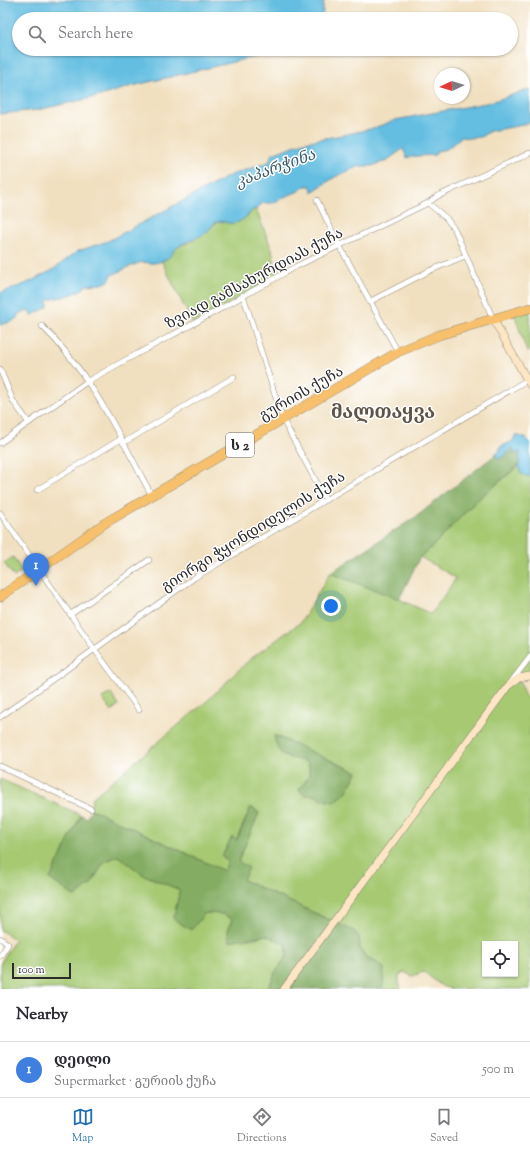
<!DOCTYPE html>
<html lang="en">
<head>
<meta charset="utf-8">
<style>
	body { margin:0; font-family:"Sorts Mill Goudy","Noto Serif Georgian",serif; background:#f2f2f3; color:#2b2b33 }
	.controls { position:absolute; right:12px; bottom:12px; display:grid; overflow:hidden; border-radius:0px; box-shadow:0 1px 3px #0004 }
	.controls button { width:36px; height:36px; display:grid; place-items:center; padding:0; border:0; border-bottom:1px solid #e1e1e2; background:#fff; color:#2b2b33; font:20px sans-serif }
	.compass { position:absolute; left:434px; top:68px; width:36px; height:36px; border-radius:50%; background:#fff; box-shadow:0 1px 3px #0004; rotate:266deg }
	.scale { position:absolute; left:12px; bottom:10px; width:59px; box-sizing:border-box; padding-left:4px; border:2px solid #2b2b2b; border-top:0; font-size:11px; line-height:14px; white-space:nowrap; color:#2b2b2b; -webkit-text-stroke:3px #fff; paint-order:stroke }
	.you { position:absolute; left:331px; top:606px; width:14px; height:14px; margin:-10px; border:3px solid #fff; border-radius:50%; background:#1a73e8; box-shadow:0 0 0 6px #1a73e833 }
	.badge { display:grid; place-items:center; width:26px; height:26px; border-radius:50%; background:#1f6fb2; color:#fff; font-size:13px; font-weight:700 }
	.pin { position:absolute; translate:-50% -33px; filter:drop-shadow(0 1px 2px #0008) }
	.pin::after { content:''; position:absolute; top:21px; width:14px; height:12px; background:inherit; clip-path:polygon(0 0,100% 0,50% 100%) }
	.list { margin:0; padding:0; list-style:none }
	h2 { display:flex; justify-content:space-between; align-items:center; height:52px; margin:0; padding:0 16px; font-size:17px }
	h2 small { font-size:13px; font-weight:400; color:#7c7c81 }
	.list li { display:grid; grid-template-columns:26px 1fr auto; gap:12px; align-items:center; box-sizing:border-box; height:56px; padding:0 16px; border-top:1px solid #e1e1e2 }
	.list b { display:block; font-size:15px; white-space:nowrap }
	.list p { margin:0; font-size:13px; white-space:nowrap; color:#7c7c81 }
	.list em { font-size:13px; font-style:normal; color:#7c7c81 }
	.icon { flex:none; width:22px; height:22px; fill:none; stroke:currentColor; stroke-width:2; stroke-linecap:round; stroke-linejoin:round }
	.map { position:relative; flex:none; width:530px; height:989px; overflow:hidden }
	.search { position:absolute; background:#fff; box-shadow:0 1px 3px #0004; left:12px; right:12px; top:12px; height:44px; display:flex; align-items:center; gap:10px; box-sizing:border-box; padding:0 14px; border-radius:22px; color:#7c7c81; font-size:15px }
	.sheet { height:108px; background:#fff }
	nav { display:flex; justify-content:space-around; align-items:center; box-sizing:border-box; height:56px; border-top:1px solid #e1e1e2; background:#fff; font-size:11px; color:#7c7c81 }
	nav a { display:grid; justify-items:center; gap:2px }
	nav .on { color:#1f6fb2 }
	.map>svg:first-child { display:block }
	.green { fill:#a6c972; stroke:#687a4e; fill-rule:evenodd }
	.forest { fill:#84ad64; stroke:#586c48 }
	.water { fill:#63bee1; stroke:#477486 }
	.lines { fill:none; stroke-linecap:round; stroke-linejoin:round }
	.street-casing { stroke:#8e8676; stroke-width:6 }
	.secondary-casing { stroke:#8e8676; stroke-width:8 }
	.highway-casing { stroke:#8e8676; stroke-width:10 }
	.street { stroke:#fff; stroke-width:5 }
	.secondary { stroke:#fce6c4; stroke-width:7 }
	.highway { stroke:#f7c06c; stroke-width:9 }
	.labels { text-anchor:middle; stroke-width:3; stroke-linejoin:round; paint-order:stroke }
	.shield { fill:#fff; stroke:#6b6b6b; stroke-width:1 }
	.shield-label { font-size:14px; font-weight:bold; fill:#2b2b2b }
	.street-label { font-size:15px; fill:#2b2b2b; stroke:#fff }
	.water-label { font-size:16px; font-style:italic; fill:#3f5e6b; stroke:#fff }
	.district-label { font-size:19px; font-weight:bold; fill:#5f5446; stroke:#fff }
</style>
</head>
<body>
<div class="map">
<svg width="530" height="989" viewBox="0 0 530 989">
	<rect width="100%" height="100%" fill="#fff"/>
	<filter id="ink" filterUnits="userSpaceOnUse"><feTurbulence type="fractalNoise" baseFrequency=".025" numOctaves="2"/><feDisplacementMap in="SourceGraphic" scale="8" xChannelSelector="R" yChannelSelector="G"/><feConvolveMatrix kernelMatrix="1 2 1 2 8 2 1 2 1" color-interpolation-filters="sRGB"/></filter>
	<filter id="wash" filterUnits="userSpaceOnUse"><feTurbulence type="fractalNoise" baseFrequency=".012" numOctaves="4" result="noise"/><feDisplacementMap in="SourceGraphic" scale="16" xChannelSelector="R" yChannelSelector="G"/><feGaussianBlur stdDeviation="0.9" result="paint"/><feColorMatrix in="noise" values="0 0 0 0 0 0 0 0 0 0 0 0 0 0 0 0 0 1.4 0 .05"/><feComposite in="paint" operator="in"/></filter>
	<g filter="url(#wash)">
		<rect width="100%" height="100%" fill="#f1e0c0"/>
		<path class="green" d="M256,209L272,250L277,276L193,324L161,260L179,246L190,242L195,237L203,235L217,222L223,221L230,223L248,216L251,211Z
			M530,308V351L527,352L514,313Z
			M519,466L522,474L530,477V676L519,678L524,695L530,701V989H451L442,986L424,972L412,976L404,972L399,975V982L401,989H381L383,985L384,968L375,962L366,958L360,948L359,936L334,922L243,880L238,862L259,813L251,807L236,840L232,837L222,856L228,862L224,871L91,809L92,798L208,700L249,660L301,622L330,573L399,599L431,614L456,578L420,557L431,548L476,501ZM274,736L357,772L334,802L322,800L315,795H304L299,790C306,780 313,774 307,762L298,759ZM485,944H515V974H485Z
			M13,557L22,571L14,577L4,563Z
			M111,693L119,706L111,711L102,698Z
			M0,779L81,815L50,879L75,897L91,884L104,862L118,856L144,875L180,890L177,904L191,930L205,913L223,914L232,918L228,931L250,939L266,935L287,945V956L275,973L268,989H0V964L15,939L0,930V907L2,891L0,890Z"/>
		<path class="forest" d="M512,447L514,449L512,454L520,452L519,465L476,501L431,548L420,557L399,599L330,573L417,516L495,455L498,459L506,455Z
			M274,735L357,772L346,793L334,802L322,800L315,795H304L299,790C306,780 313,774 307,762C285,755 280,762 274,735Z
			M251,807L259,813L238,861L249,868L243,880L354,931L359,936L360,948L366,958L375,962L384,968L383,985L381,989H268L275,973L287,956V945L266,935L229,941L228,931L232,919L223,914L205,913L191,930L173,919L180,890L144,875L118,856L104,862L91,884L75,897L50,879L81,815L87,818L91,809L224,871L228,862L222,856L232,837L237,840Z"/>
		<path class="water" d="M0,0H324L322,19H19V49H283L267,54L132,86L100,96L37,110L0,114Z
			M530,89V122L523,125L490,131L481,137L469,138L461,137L447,149L437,151L435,155C425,156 416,155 407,158L403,149L386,161L372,166H359L335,177L312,192L311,186H305L299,191L282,198L273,203H263L256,209L251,211C247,218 237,225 228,223C224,222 220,220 216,222C211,226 208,232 203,235C195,238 185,242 178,247C173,250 173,255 168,258C165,260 158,263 154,263C149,264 144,261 139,263C129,266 121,272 111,275C111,286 95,284 87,285C77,295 62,297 48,300V307L32,315L28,310L18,314V317L13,321L0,325V293L25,284L51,271L78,251L108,241L231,175L269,162L272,154L304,142L348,134L374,128L395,120L491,102Z
			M515,435L526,438L530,442V477L521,474L519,465L520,452L512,454L514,449L512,447L506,455L498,459L495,455L500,451V447L513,441Z"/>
	</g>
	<g filter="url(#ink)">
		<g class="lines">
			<defs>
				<path id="street" d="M317,200L339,245L398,352
					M428,203L446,218L455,230L493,319
					M243,295L283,420L326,500
					M369,302L429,271L465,256
					M42,326C91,373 120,437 152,496
					M0,369L13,401L29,423
					M0,443L88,381L122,362L193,324L297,266L428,203L436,197L530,153
					M123,443L234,377
					M37,490L121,439
					M0,513L95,650L139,710
					M71,614L149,560
					M511,682L530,657
					M0,717L194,578L527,380
					M0,766L91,809
					M0,938L8,944L0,956"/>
				<path id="secondary" d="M493,319L530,385
					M284,989L508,686L519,678L530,676"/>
				<path id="highway" d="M0,597L105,523L398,352L439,335L530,308"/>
			</defs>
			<use href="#street" class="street-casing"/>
			<use href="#secondary" class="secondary-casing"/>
			<use href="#highway" class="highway-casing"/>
			<use href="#street" class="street"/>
			<use href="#secondary" class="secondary"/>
			<use href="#highway" class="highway"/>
		</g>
	</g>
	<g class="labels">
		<rect class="shield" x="226" y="433" width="28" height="24" rx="3"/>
		<g class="shield-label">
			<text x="240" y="450">ს 2</text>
		</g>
		<g class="street-label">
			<text transform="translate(254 278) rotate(-28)" y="5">ზვიად გამსახურდიას ქუჩა</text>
			<text transform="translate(301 393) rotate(-30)" y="5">გურიის ქუჩა</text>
			<text transform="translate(253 531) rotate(-32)" y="5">გიორგი ჭყონდიდელის ქუჩა</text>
		</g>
		<g class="water-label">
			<text transform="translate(275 167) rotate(-20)" y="6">კაპარჭინა</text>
		</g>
		<g class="district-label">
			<text x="383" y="418">მალთაყვა</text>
		</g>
	</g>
</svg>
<div class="controls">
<button><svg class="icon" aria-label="locate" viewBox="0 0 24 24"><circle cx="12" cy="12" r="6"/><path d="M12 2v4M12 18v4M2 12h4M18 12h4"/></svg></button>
</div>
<svg class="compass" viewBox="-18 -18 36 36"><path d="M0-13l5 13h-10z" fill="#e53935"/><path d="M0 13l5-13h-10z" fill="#7c7c81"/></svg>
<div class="scale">100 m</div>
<div class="you"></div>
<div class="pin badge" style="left:36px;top:586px;background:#3f7fe0">1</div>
<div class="search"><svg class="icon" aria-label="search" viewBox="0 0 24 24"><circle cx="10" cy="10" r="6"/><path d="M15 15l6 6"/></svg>Search here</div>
</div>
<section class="sheet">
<h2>Nearby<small></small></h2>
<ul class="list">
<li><span class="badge" style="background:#3f7fe0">1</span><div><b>დეილი</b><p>Supermarket · გურიის ქუჩა</p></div><em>500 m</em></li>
</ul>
</section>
<nav>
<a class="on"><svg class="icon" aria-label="map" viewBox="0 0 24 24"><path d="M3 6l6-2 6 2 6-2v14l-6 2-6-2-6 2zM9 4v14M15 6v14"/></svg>Map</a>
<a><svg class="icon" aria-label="directions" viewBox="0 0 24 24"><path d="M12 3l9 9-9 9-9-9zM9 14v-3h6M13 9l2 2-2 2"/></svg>Directions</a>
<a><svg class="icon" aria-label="saved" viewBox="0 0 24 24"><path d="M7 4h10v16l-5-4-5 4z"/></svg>Saved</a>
</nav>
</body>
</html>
